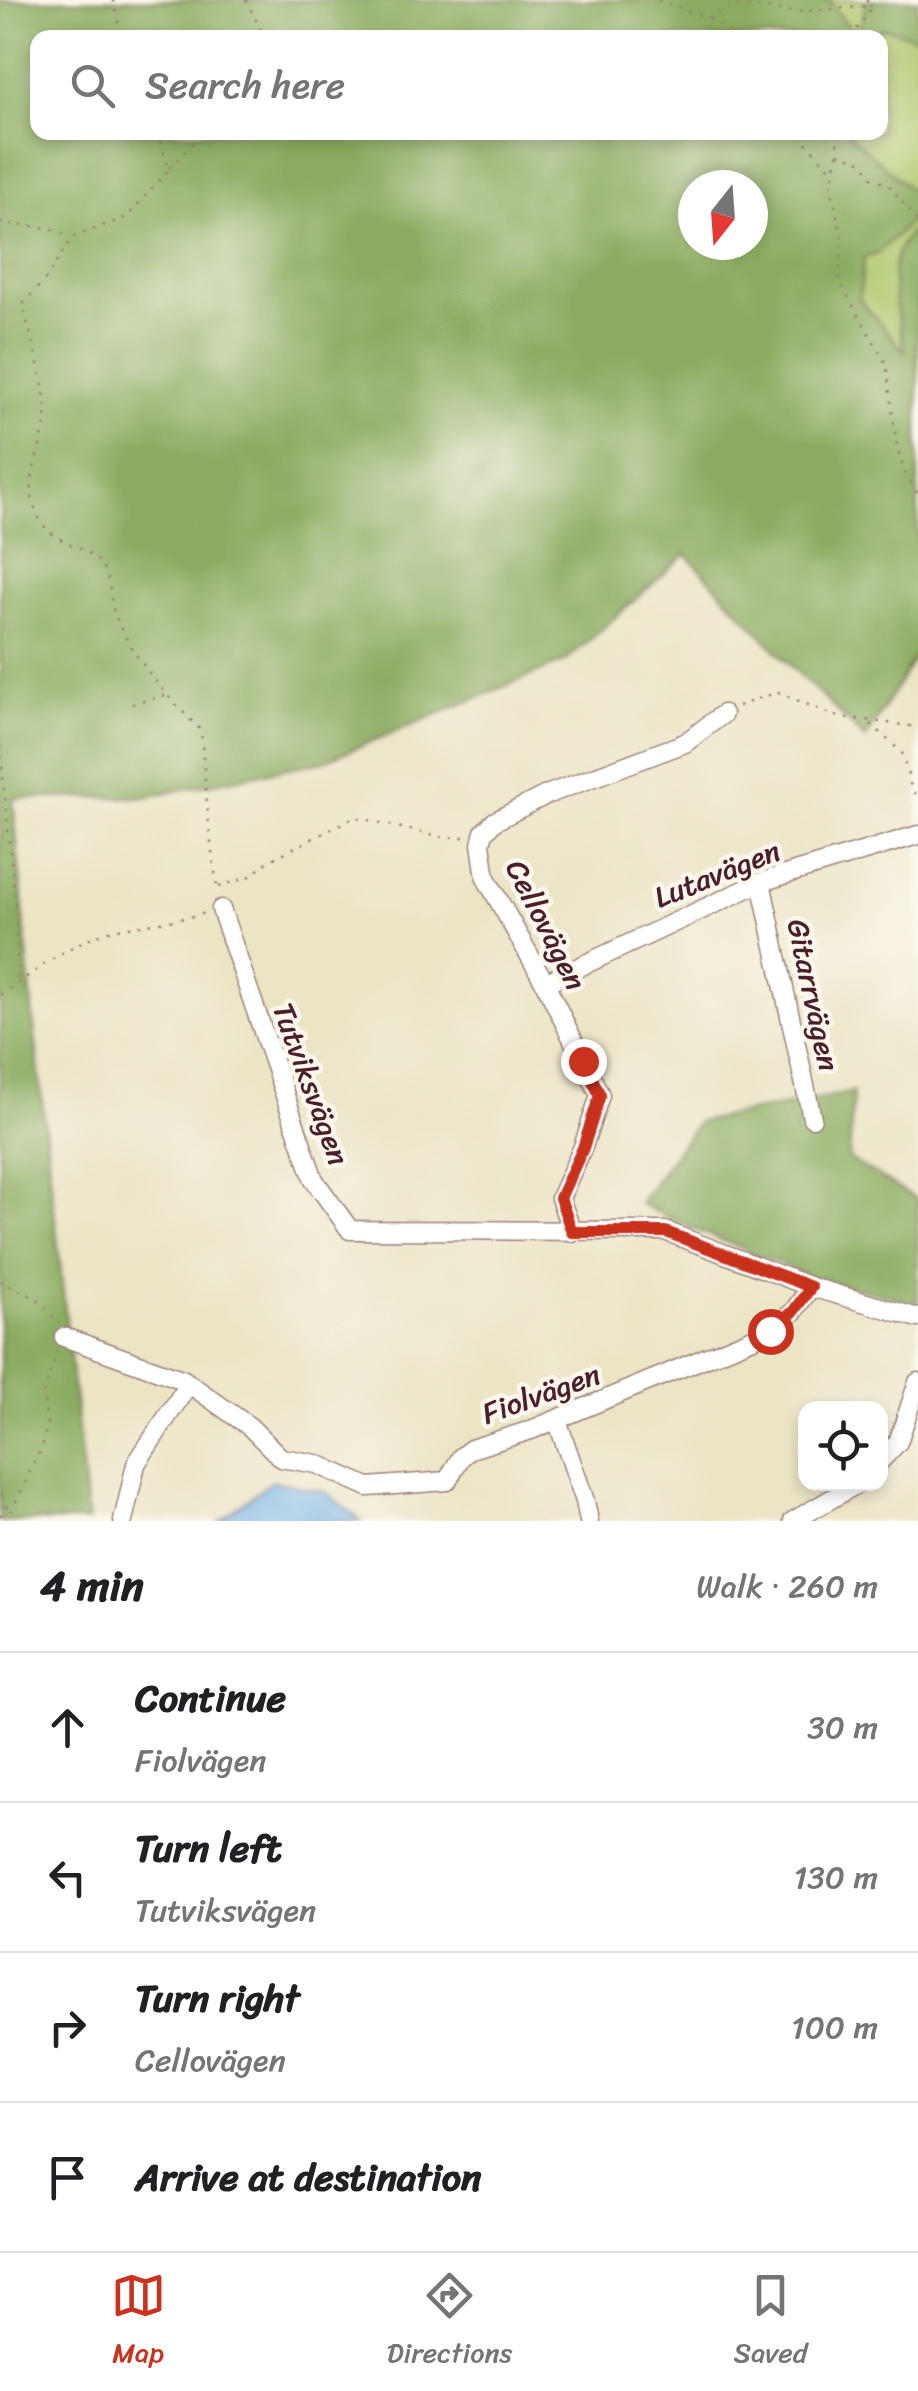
<!DOCTYPE html>
<html lang="en">
<head>
<meta charset="utf-8">
<style>
	body { margin:0; font-family:Sriracha,sans-serif; background:#f6f6f6; color:#202124 }
	.controls { position:absolute; right:30px; bottom:30px; display:grid; overflow:hidden; border-radius:20px; box-shadow:0 5px 15px #0003 }
	.controls button { width:90px; height:90px; display:grid; place-items:center; padding:0; border:0; border-bottom:2px solid #e0e0e0; background:#fff; color:#202124; font:50px sans-serif }
	.compass { position:absolute; left:678px; top:170px; width:90px; height:90px; border-radius:50%; background:#fff; box-shadow:0 5px 15px #0003; rotate:197deg }
	.stop { position:absolute; width:30px; height:30px; margin:-22px; border:8px solid #c8321e; border-radius:50%; background:#fff }
	.stop.end { background:#c8321e; border-color:#fff; box-shadow:0 2px 10px #0008 }
	.list { margin:0; padding:0; list-style:none }
	h2 { display:flex; justify-content:space-between; align-items:center; height:130px; margin:0; padding:0 40px; font-size:42px }
	h2 small { font-size:32px; font-weight:400; color:#757577 }
	.list li { display:grid; grid-template-columns:65px 1fr auto; gap:30px; align-items:center; box-sizing:border-box; height:150px; padding:0 40px; border-top:2px solid #e0e0e0 }
	.list b { display:block; font-size:38px; white-space:nowrap }
	.list p { margin:0; font-size:32px; white-space:nowrap; color:#757577 }
	.list em { font-size:32px; font-style:normal; color:#757577 }
	.icon { flex:none; width:55px; height:55px; fill:none; stroke:currentColor; stroke-width:2; stroke-linecap:round; stroke-linejoin:round }
	.map { position:relative; flex:none; width:918px; height:1521px; overflow:hidden }
	.search { position:absolute; background:#fff; box-shadow:0 5px 15px #0003; left:30px; right:30px; top:30px; height:110px; display:flex; align-items:center; gap:25px; box-sizing:border-box; padding:0 35px; border-radius:20px; color:#757577; font-size:38px }
	.sheet { height:730px; background:#fff }
	nav { display:flex; justify-content:space-around; align-items:center; box-sizing:border-box; height:140px; border-top:2px solid #e0e0e0; background:#fff; font-size:28px; color:#757577 }
	nav a { display:grid; justify-items:center; gap:5px }
	nav .on { color:#c8321e }
	.map>svg:first-child { display:block }
	.green { fill:#afc86d; stroke:#7c744c; stroke-width:2.5 }
	.forest { fill:#8bac60; stroke:#6a6646; stroke-width:2.5; fill-rule:evenodd }
	.water { fill:#76b3e8; stroke:#60698a; stroke-width:2.5 }
	.lines { fill:none; stroke-linecap:round; stroke-linejoin:round }
	.minor-casing { stroke:#9a8278; stroke-width:21 }
	.path { stroke:#9a8278; stroke-width:2.5; stroke-dasharray:2.5 8; stroke-linecap:butt }
	.minor { stroke:#fff; stroke-width:18 }
	.route { stroke:#c8321e; stroke-width:12 }
	.labels { text-anchor:middle; stroke-width:9; stroke-linejoin:round; paint-order:stroke }
	.street-label { font-size:30px; fill:#4a1f2b; stroke:#fbf7ec }
</style>
</head>
<body>
<div class="map">
<svg width="918" height="1521" viewBox="0 0 918 1521">
	<rect width="100%" height="100%" fill="#fbf7ec"/>
	<filter id="ink" filterUnits="userSpaceOnUse"><feTurbulence type="fractalNoise" baseFrequency=".01" numOctaves="2"/><feDisplacementMap in="SourceGraphic" scale="20" xChannelSelector="R" yChannelSelector="G"/><feConvolveMatrix kernelMatrix="1 2 1 2 8 2 1 2 1" color-interpolation-filters="sRGB"/></filter>
	<filter id="wash" filterUnits="userSpaceOnUse"><feTurbulence type="fractalNoise" baseFrequency=".0048" numOctaves="4" result="noise"/><feDisplacementMap in="SourceGraphic" scale="40" xChannelSelector="R" yChannelSelector="G"/><feGaussianBlur stdDeviation="2.25" result="paint"/><feColorMatrix in="noise" values="0 0 0 0 0 0 0 0 0 0 0 0 0 0 0 0 0 1.4 0 .05"/><feComposite in="paint" operator="in"/></filter>
	<g filter="url(#wash)">
		<rect width="100%" height="100%" fill="#ebe4c5"/>
		<path class="green" d="M828,0H867L862,21L854,33Z
			M886,28L918,38V227C877,255 898,312 905,354L859,299L863,258C891,249 903,220 917,196L847,133L880,132V38L853,37Z"/>
		<path class="forest" d="M0,0H828L854,33L862,21L867,0H918V38L886,28L853,38H38V132L847,133L918,196L915,217L877,254L864,258L859,299L905,352C898,311 877,254 918,227V659L914,658L865,739L780,655L686,554L566,661L324,761L144,797L13,798L32,1008L88,1521H0ZM693,185H753V245H693Z
			M853,1092L849,1159L918,1200V1303L814,1278L679,1223L639,1203L698,1122Z"/>
		<path class="water" d="M272,1481L326,1492L361,1521H220Z"/>
	</g>
	<g filter="url(#ink)">
		<g class="lines">
			<defs>
				<path id="minor" d="M761,882L812,1118
					M221,909L314,1180L350,1230L665,1231L811,1287L918,1318
					M545,983L761,882L918,835
					M572,1232L560,1198L583,1147L600,1095L545,983L486,878L481,844L484,832L495,821L546,795L685,743L723,714
					M64,1337L184,1380L250,1427L281,1458L317,1464L368,1487L447,1481L461,1457L471,1449L531,1430L770,1331L793,1312L811,1287
					M557,1420L585,1501L589,1521
					M880,1461L898,1442L918,1382
					M123,1521L136,1464L188,1385
					M793,1521L857,1484"/>
			</defs>
			<use href="#minor" class="minor-casing"/>
			<path class="path" d="M113,0L122,38
				M246,0L265,38
				M658,0L707,18L742,5L797,12L872,6L864,2L871,0
				M710,19L738,38
				M851,38L872,7
				M157,132L169,169L127,217L73,237L45,280L23,304C30,336 44,377 46,409C47,440 24,476 34,506C49,552 86,537 104,570C111,583 110,601 115,615C132,657 168,699 201,730C205,784 209,839 218,892
				M804,132L807,144L834,172
				M836,132L838,152L831,187L842,238L839,281L886,363L897,447L905,473L918,494
				M839,153L863,162L873,179L888,184L918,222
				M170,168L203,132
				M0,223L49,228L71,237
				M132,704L166,695
				M738,706L778,692L834,716L918,727
				M871,724L902,753L912,791L918,795
				M0,746L16,913L18,984
				M219,887L249,877L270,860L355,817L440,837H465
				M0,995C35,973 73,939 114,930C144,923 175,922 205,913
				M0,1281L38,1299L59,1323
				M0,1516L11,1501
				M7,1521L43,1444L47,1424L43,1394L58,1349"/>
			<use href="#minor" class="minor"/>
		</g>
	</g>
	<g class="lines" filter="url(#ink)">
		<path class="route" d="M583,1061L600,1095L583,1148L560,1198L572,1232H666L811,1287L793,1312L770,1331"/>
	</g>
	<g class="labels">
		<g class="street-label">
			<text transform="translate(717 874) rotate(-22)" y="10">Lutavägen</text>
			<text transform="translate(546 925) rotate(63)" y="10">Cellovägen</text>
			<text transform="translate(813 995) rotate(78)" y="10">Gitarrvägen</text>
			<text transform="translate(311 1084) rotate(70)" y="10">Tutviksvägen</text>
			<text transform="translate(541 1394) rotate(-20)" y="10">Fiolvägen</text>
		</g>
	</g>
</svg>
<div class="controls">
<button><svg class="icon" aria-label="locate" viewBox="0 0 24 24"><circle cx="12" cy="12" r="6"/><path d="M12 2v4M12 18v4M2 12h4M18 12h4"/></svg></button>
</div>
<svg class="compass" viewBox="-18 -18 36 36"><path d="M0-13l5 13h-10z" fill="#e53935"/><path d="M0 13l5-13h-10z" fill="#757577"/></svg>
<div class="stop" style="left:770px;top:1331px"></div>
<div class="stop end" style="left:583px;top:1061px"></div>
<div class="search"><svg class="icon" aria-label="search" viewBox="0 0 24 24"><circle cx="10" cy="10" r="6"/><path d="M15 15l6 6"/></svg>Search here</div>
</div>
<section class="sheet">
<h2>4 min<small>Walk · 260 m</small></h2>
<ul class="list">
<li><svg class="icon" aria-label="ahead" viewBox="0 0 24 24"><path d="M12 20V5M6 11l6-6 6 6"/></svg><div><b>Continue</b><p>Fiolvägen</p></div><em>30 m</em></li>
<li><svg class="icon" aria-label="left" viewBox="0 0 24 24"><path d="M17 20v-9H6M10 6l-5 5 5 5"/></svg><div><b>Turn left</b><p>Tutviksvägen</p></div><em>130 m</em></li>
<li><svg class="icon" aria-label="right" viewBox="0 0 24 24"><path d="M7 20v-9h11M14 6l5 5-5 5"/></svg><div><b>Turn right</b><p>Cellovägen</p></div><em>100 m</em></li>
<li><svg class="icon" aria-label="arrive" viewBox="0 0 24 24"><path d="M6 21V4h12l-3 4 3 4H6"/></svg><div><b>Arrive at destination</b></div></li>
</ul>
</section>
<nav>
<a class="on"><svg class="icon" aria-label="map" viewBox="0 0 24 24"><path d="M3 6l6-2 6 2 6-2v14l-6 2-6-2-6 2zM9 4v14M15 6v14"/></svg>Map</a>
<a><svg class="icon" aria-label="directions" viewBox="0 0 24 24"><path d="M12 3l9 9-9 9-9-9zM9 14v-3h6M13 9l2 2-2 2"/></svg>Directions</a>
<a><svg class="icon" aria-label="saved" viewBox="0 0 24 24"><path d="M7 4h10v16l-5-4-5 4z"/></svg>Saved</a>
</nav>
</body>
</html>
